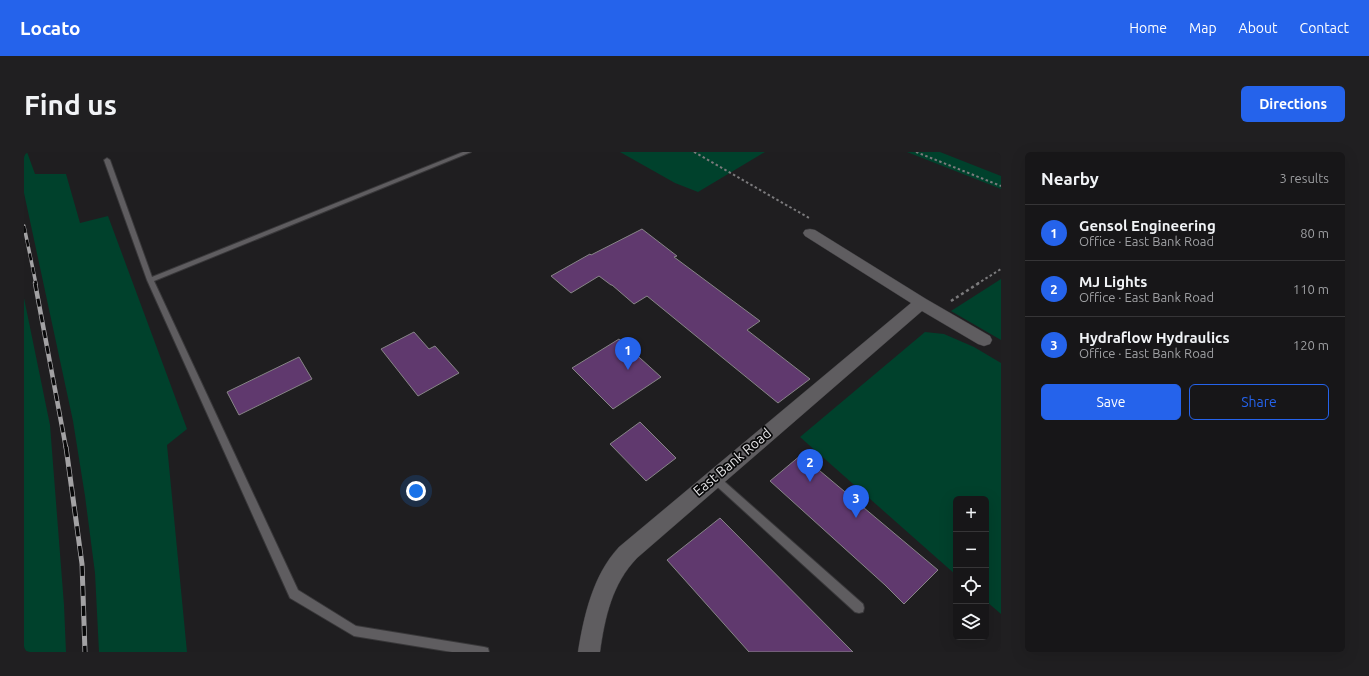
<!DOCTYPE html>
<html lang="en">
<head>
<meta charset="utf-8">
<style>
	body { margin:0; font-family:Ubuntu,sans-serif; background:#201f21; color:#f1f3f6 }
	.controls { position:absolute; right:12px; bottom:12px; display:grid; overflow:hidden; border-radius:6px; box-shadow:0 4px 16px #0002 }
	.controls button { width:36px; height:36px; display:grid; place-items:center; padding:0; border:0; border-bottom:1px solid #363537; background:#171618; color:#f1f3f6; font:20px sans-serif }
	.you { position:absolute; left:392px; top:339px; width:14px; height:14px; margin:-10px; border:3px solid #fff; border-radius:50%; background:#1a73e8; box-shadow:0 0 0 6px #1a73e833 }
	.badge { display:grid; place-items:center; width:26px; height:26px; border-radius:50%; background:#2563eb; color:#fff; font-size:13px; font-weight:700 }
	.pin { position:absolute; translate:-50% -33px; filter:drop-shadow(0 1px 2px #0008) }
	.pin::after { content:''; position:absolute; top:21px; width:14px; height:12px; background:inherit; clip-path:polygon(0 0,100% 0,50% 100%) }
	.list { margin:0; padding:0; list-style:none }
	h2 { display:flex; justify-content:space-between; align-items:center; height:52px; margin:0; padding:0 16px; font-size:17px }
	h2 small { font-size:13px; font-weight:400; color:#9e9fa2 }
	.list li { display:grid; grid-template-columns:26px 1fr auto; gap:12px; align-items:center; box-sizing:border-box; height:56px; padding:0 16px; border-top:1px solid #363537 }
	.list b { display:block; font-size:15px; white-space:nowrap }
	.list p { margin:0; font-size:13px; white-space:nowrap; color:#9e9fa2 }
	.list em { font-size:13px; font-style:normal; color:#9e9fa2 }
	.actions { display:flex; gap:8px; padding:12px 16px }
	.actions a { flex:1; padding:9px 0; border:1px solid #2563eb; border-radius:6px; text-align:center; font-size:14px; color:#2563eb }
	.actions .main { background:#2563eb; color:#fff }
	.icon { flex:none; width:22px; height:22px; fill:none; stroke:currentColor; stroke-width:2; stroke-linecap:round; stroke-linejoin:round }
	.map { position:relative; flex:none; width:977px; height:500px; overflow:hidden; border-radius:6px }
	header { display:flex; align-items:center; gap:24px; box-sizing:border-box; height:56px; padding:0 20px; background:#2563eb; color:#fff }
	header strong { font-size:19px }
	nav { display:flex; gap:22px; margin-inline-start:auto; font-size:14px }
	.intro { display:flex; align-items:center; justify-content:space-between; box-sizing:border-box; height:96px; padding:0 24px }
	h1 { margin:0; font-size:28px }
	.button { padding:10px 18px; border-radius:6px; background:#2563eb; color:#fff; font-size:14px; font-weight:700 }
	main { display:flex; gap:24px; padding:0 24px }
	aside { flex:1; background:#171618; border-radius:6px; box-shadow:0 4px 16px #0002 }
	.map>svg:first-child { display:block }
	.green { fill:#00412c }
	.building { fill:#60396e; stroke:#878587 }
	.lines { fill:none; stroke-linecap:round; stroke-linejoin:round }
	.lane-casing { stroke:#39383a; stroke-width:2 }
	.street-casing { stroke:#39383a; stroke-width:1 }
	.path-far1 { stroke:#7b7a7c; stroke-width:2; stroke-dasharray:2.5 2.5; stroke-linecap:butt }
	.path { stroke:#7b7a7c; stroke-width:2.5; stroke-dasharray:3 3; stroke-linecap:butt }
	.lane { fill:#5f5d60; fill-rule:evenodd }
	.street { fill:#5f5d60; fill-rule:evenodd }
	.rail-far2-casing { stroke:#a3a2a4; stroke-width:3.5 }
	.rail-far1-casing { stroke:#a3a2a4; stroke-width:4.5 }
	.rail-casing { stroke:#a3a2a4; stroke-width:5 }
	.rail-far2 { stroke:#080809; stroke-width:2.5; stroke-dasharray:7; stroke-linecap:butt }
	.rail-far1 { stroke:#080809; stroke-width:3; stroke-dasharray:8; stroke-linecap:butt }
	.rail { stroke:#080809; stroke-width:3.5; stroke-dasharray:10; stroke-linecap:butt }
	.labels { text-anchor:middle; stroke-width:3.5; stroke-linejoin:round; paint-order:stroke }
	.street-label { font-size:14px; fill:#e4e3e5; stroke:#080809 }
</style>
</head>
<body>
<header>
<strong>Locato</strong>
<nav><a>Home</a><a>Map</a><a>About</a><a>Contact</a></nav>
</header>
<div class="intro"><h1>Find us</h1><a class="button">Directions</a></div>
<main>
<div class="map">
<svg width="977" height="500" viewBox="0 0 977 500">
	<rect width="100%" height="100%" fill="#1f1e20"/>
	<path class="green" d="M0,0H3L11,22H42L56,71L84,64L163,277L143,293L163,500H75L71,421L61,344L49,269L0,41Z
		M596,0H741L674,40L651,31Z
		M883,0H916L977,24V37Z
		M977,127V188L927,159Z
		M0,146L26,273L40,453L42,500H0Z
		M901,180L920,182L950,195L977,211V462L962,449V347H932V423L776,285Z"/>
	<path class="building" d="M618,77L653,104L650,105L736,169L723,178L786,227L754,251L623,144L610,152L588,133H587L575,124L547,141L527,124L566,102L567,103Z
		M390,180L405,197L411,194L435,221L394,244L357,197Z
		M595,187L637,225L589,257L548,216Z
		M275,205L288,227L215,263L203,240Z
		M616,270L652,306L622,329L586,292Z
		M777,303L914,418L880,452L861,433L746,329Z
		M696,366L829,500H725L643,408Z"/>
	<g class="lines">
		<defs>
			<path id="lane" d="M439,0H447L130,129L274,438L332,474L460,495L464,496L465,500H428L330,484L266,446L123,128L80,8L83,6L86,8L128,125Z
				M690,322L693,323L839,452L840,456L839,460L835,461L831,460L687,329L686,326L687,323Z"/>
			<path id="street" d="M786,77L791,78L902,147L966,184L968,188L966,192L960,194L954,192L898,159L613,406C588,432 581,465 576,500H554C560,463 569,423 595,395L887,151L781,84L779,81L781,78Z"/>
		</defs>
		<use href="#lane" class="lane-casing"/>
		<use href="#street" class="street-casing"/>
		<path class="path-far1" d="M670,0L785,66
			M892,0L977,34
			M953,132L977,117"/>
		<path class="path" d="M927,149L955,131"/>
		<use href="#lane" class="lane"/>
		<use href="#street" class="street"/>
		<defs>
			<path id="rail-far2" d="M0,74L12,132"/>
			<path id="rail-far1" d="M11,131L42,296"/>
			<path id="rail" d="M42,295L58,412L61,500"/>
		</defs>
		<use href="#rail-far2" class="rail-far2-casing"/>
		<use href="#rail-far1" class="rail-far1-casing"/>
		<use href="#rail" class="rail-casing"/>
		<use href="#rail-far2" class="rail-far2"/>
		<use href="#rail-far1" class="rail-far1"/>
		<use href="#rail" class="rail"/>
	</g>
	<g class="labels">
		<g class="street-label">
			<text transform="translate(708 310) rotate(-40)" y="5">East Bank Road</text>
		</g>
	</g>
</svg>
<div class="controls">
<button>+</button>
<button>−</button>
<button><svg class="icon" aria-label="locate" viewBox="0 0 24 24"><circle cx="12" cy="12" r="6"/><path d="M12 2v4M12 18v4M2 12h4M18 12h4"/></svg></button>
<button><svg class="icon" aria-label="layers" viewBox="0 0 24 24"><path d="M12 4l9 5-9 5-9-5zM3 14l9 5 9-5"/></svg></button>
</div>
<div class="you"></div>
<div class="pin badge" style="left:604px;top:218px">1</div>
<div class="pin badge" style="left:786px;top:330px">2</div>
<div class="pin badge" style="left:832px;top:366px">3</div>
</div>
<aside>
<h2>Nearby<small>3 results</small></h2>
<ul class="list">
<li><span class="badge">1</span><div><b>Gensol Engineering</b><p>Office · East Bank Road</p></div><em>80 m</em></li>
<li><span class="badge">2</span><div><b>MJ Lights</b><p>Office · East Bank Road</p></div><em>110 m</em></li>
<li><span class="badge">3</span><div><b>Hydraflow Hydraulics</b><p>Office · East Bank Road</p></div><em>120 m</em></li>
</ul>
<div class="actions"><a class="main">Save</a><a>Share</a></div>
</aside>
</main>
</body>
</html>
